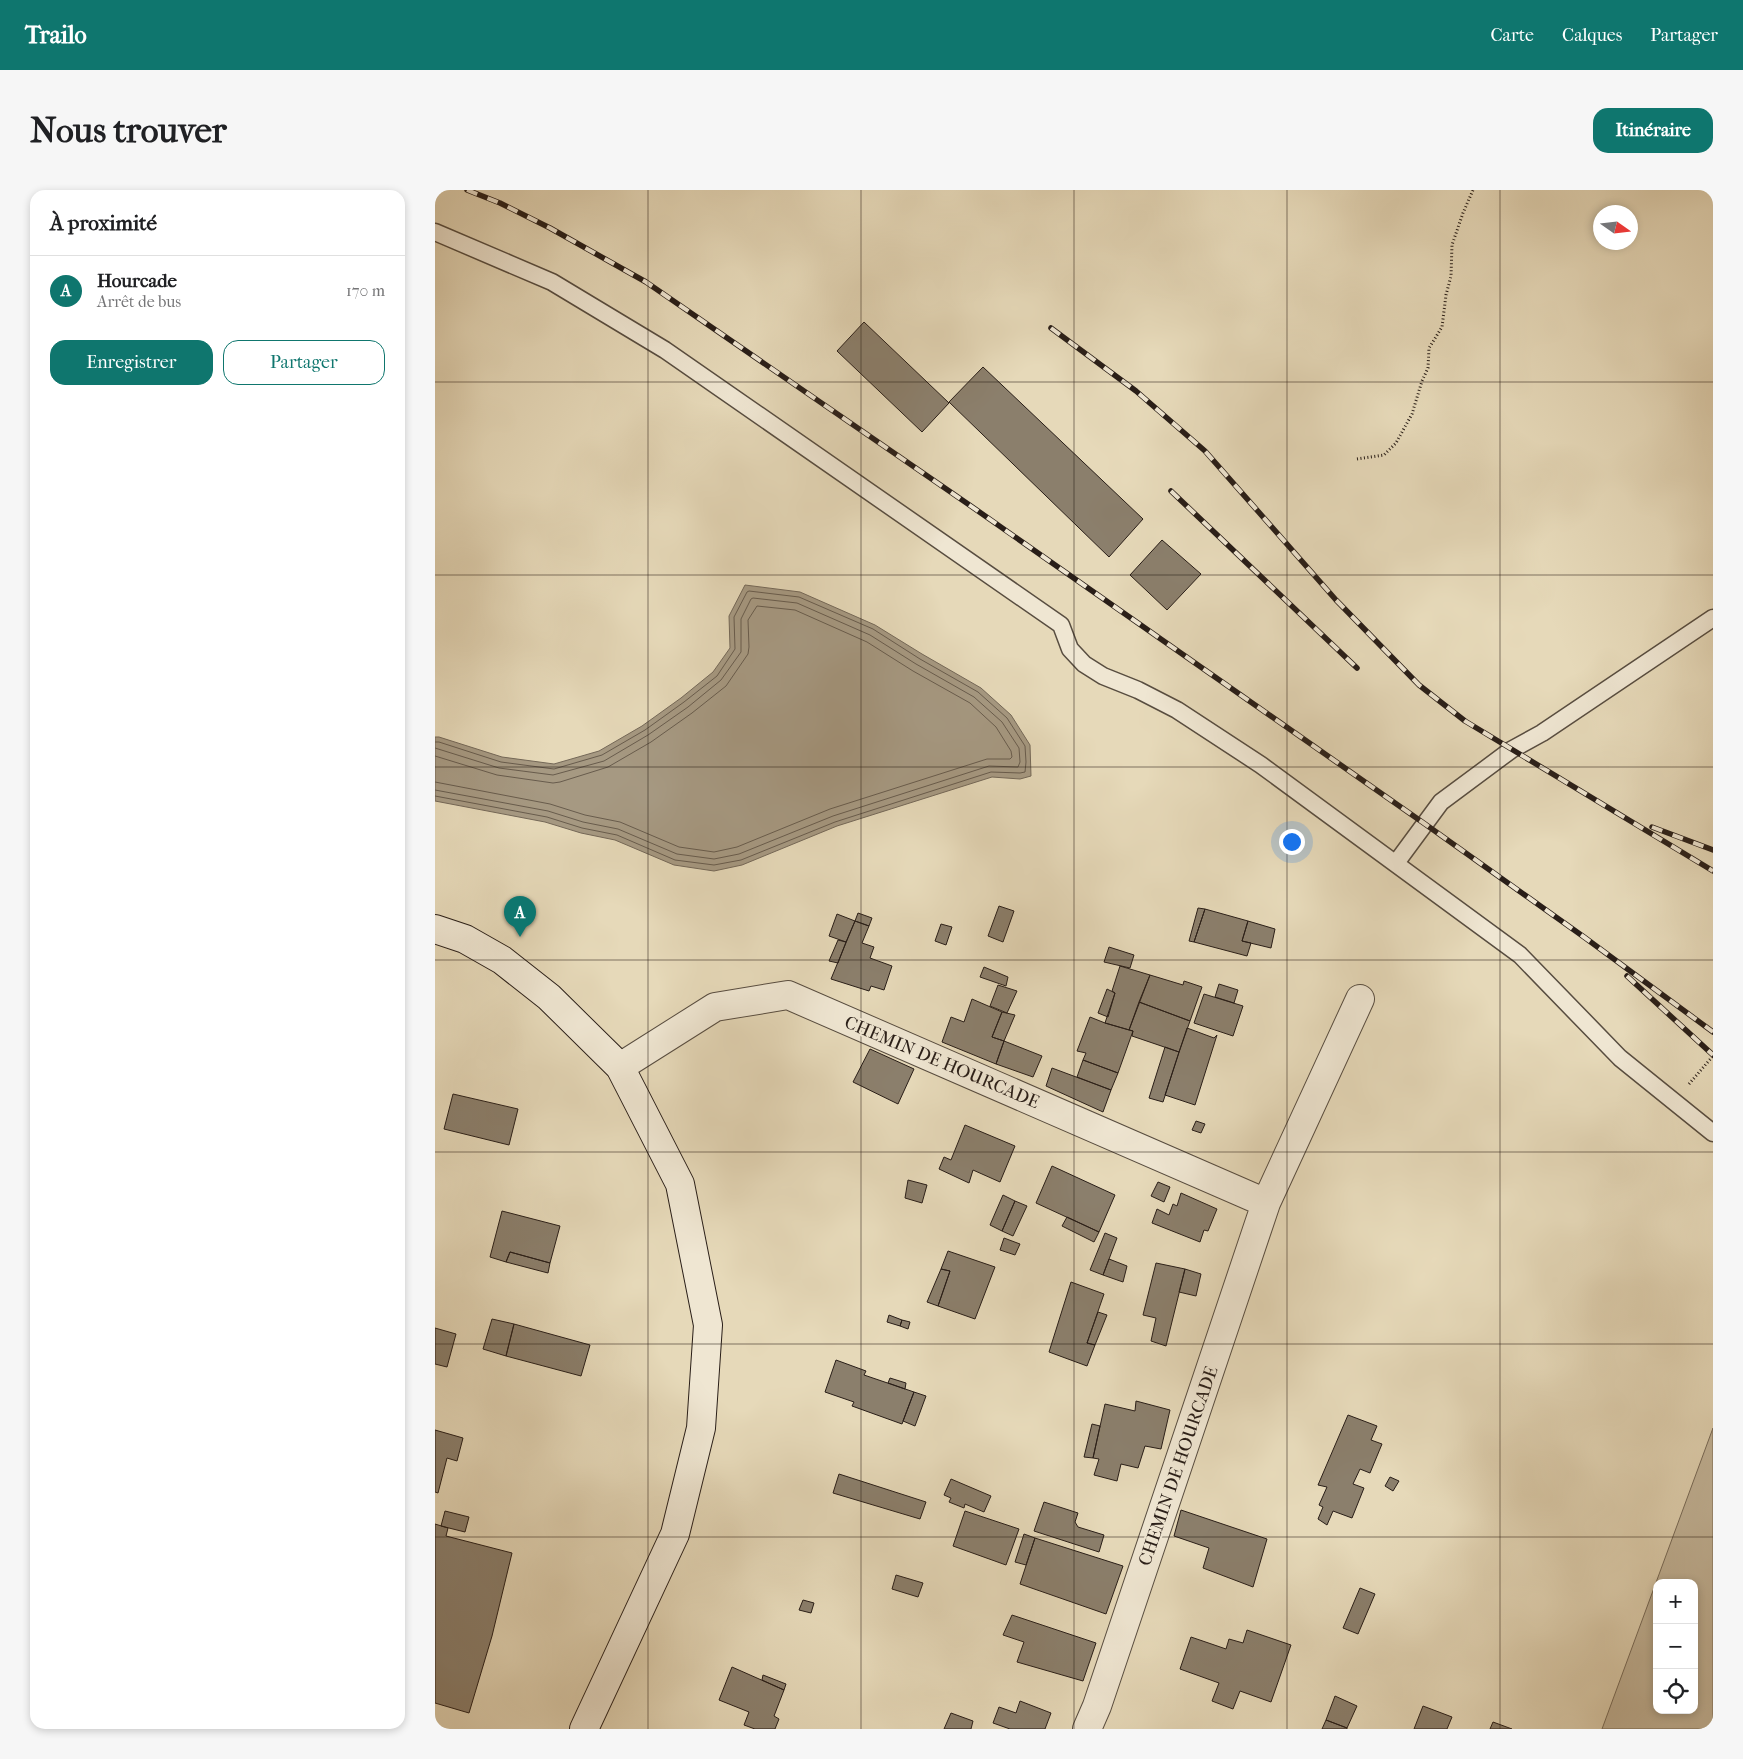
<!DOCTYPE html>
<html lang="fr">
<head>
<meta charset="utf-8">
<style>
	body { margin:0; font-family:"IM FELL French Canon",serif; background:#f6f6f6; color:#202124 }
	.controls { position:absolute; right:15px; bottom:15px; display:grid; overflow:hidden; border-radius:10px; box-shadow:0 2px 8px #0003 }
	.controls button { width:45px; height:45px; display:grid; place-items:center; padding:0; border:0; border-bottom:1px solid #e0e0e0; background:#fff; color:#202124; font:25px sans-serif }
	.compass { position:absolute; left:1158px; top:15px; width:45px; height:45px; border-radius:50%; background:#fff; box-shadow:0 2px 8px #0003; rotate:104deg }
	.you { position:absolute; left:856px; top:651px; width:18px; height:18px; margin:-12px; border:4px solid #fff; border-radius:50%; background:#1a73e8; box-shadow:0 0 0 8px #1a73e833 }
	.badge { display:grid; place-items:center; width:32px; height:32px; border-radius:50%; background:#0f766e; color:#fff; font-size:16px; font-weight:700 }
	.pin { position:absolute; translate:-50% -41px; filter:drop-shadow(0 1px 2px #0008) }
	.pin::after { content:''; position:absolute; top:26px; width:18px; height:15px; background:inherit; clip-path:polygon(0 0,100% 0,50% 100%) }
	.list { margin:0; padding:0; list-style:none }
	h2 { display:flex; justify-content:space-between; align-items:center; height:65px; margin:0; padding:0 20px; font-size:21px }
	h2 small { font-size:16px; font-weight:400; color:#757577 }
	.list li { display:grid; grid-template-columns:32px 1fr auto; gap:15px; align-items:center; box-sizing:border-box; height:70px; padding:0 20px; border-top:1px solid #e0e0e0 }
	.list b { display:block; font-size:19px; white-space:nowrap }
	.list p { margin:0; font-size:16px; white-space:nowrap; color:#757577 }
	.list em { font-size:16px; font-style:normal; color:#757577 }
	.actions { display:flex; gap:10px; padding:15px 20px }
	.actions a { flex:1; padding:11px 0; border:1px solid #0f766e; border-radius:15px; text-align:center; font-size:18px; color:#0f766e }
	.actions .main { background:#0f766e; color:#fff }
	.icon { flex:none; width:28px; height:28px; fill:none; stroke:currentColor; stroke-width:2; stroke-linecap:round; stroke-linejoin:round }
	.map { position:relative; flex:none; width:1278px; height:1539px; overflow:hidden; border-radius:15px }
	header { display:flex; align-items:center; gap:30px; box-sizing:border-box; height:70px; padding:0 25px; background:#0f766e; color:#fff }
	header strong { font-size:24px }
	nav { display:flex; gap:28px; margin-inline-start:auto; font-size:18px }
	.intro { display:flex; align-items:center; justify-content:space-between; box-sizing:border-box; height:120px; padding:0 30px }
	h1 { margin:0; font-size:35px }
	.button { padding:12px 22px; border-radius:15px; background:#0f766e; color:#fff; font-size:18px; font-weight:700 }
	main { display:flex; gap:30px; padding:0 30px }
	aside { flex:1; background:#fff; border-radius:15px; box-shadow:0 2px 8px #0003 }
	.map>svg:first-child { display:block }
	.green { fill:#c6b99e; stroke:#786c5b; fill-rule:evenodd }
	.water { fill:#a69982; stroke:#746858 }
	.lines { fill:none; stroke-linecap:round; stroke-linejoin:round }
	.shore { stroke:#685c4d; stroke-width:1 }
	.building { fill:#8b7f6c; stroke:#291e18 }
	.lane-casing { stroke:#584d40; stroke-width:19 }
	.street-casing { stroke:#584d40; stroke-width:30 }
	.secondary-casing { stroke:#291e18; stroke-width:30 }
	.path { stroke:#291e18; stroke-width:3; stroke-dasharray:1 2.5; stroke-linecap:butt }
	.lane { stroke:#efe6d2; stroke-width:16 }
	.street { stroke:#efe6d2; stroke-width:28 }
	.secondary { stroke:#efe6d2; stroke-width:28 }
	.rail-casing { stroke:#291e18; stroke-width:5.5 }
	.rail { stroke:#efe6d2; stroke-width:4; stroke-dasharray:11; stroke-linecap:butt }
	.grid { fill:none; stroke:#291e18; stroke-width:1; stroke-opacity:0.55 }
	.labels { text-anchor:middle; stroke-width:4; stroke-linejoin:round; paint-order:stroke }
	.street-label { font-size:18px; fill:#291e18; stroke:#efe6d2 }
</style>
</head>
<body>
<header>
<strong>Trailo</strong>
<nav><a>Carte</a><a>Calques</a><a>Partager</a></nav>
</header>
<div class="intro"><h1>Nous trouver</h1><a class="button">Itinéraire</a></div>
<main>
<aside>
<h2>À proximité<small></small></h2>
<ul class="list">
<li><span class="badge">A</span><div><b>Hourcade</b><p>Arrêt de bus</p></div><em>170 m</em></li>
</ul>
<div class="actions"><a class="main">Enregistrer</a><a>Partager</a></div>
</aside>
<div class="map">
<svg width="1278" height="1539" viewBox="0 0 1278 1539">
	<rect width="100%" height="100%" fill="#e6d9b9"/>
	<filter id="stains"><feTurbulence type="fractalNoise" baseFrequency=".004" numOctaves="4"/><feColorMatrix values="0 0 0 0 .2 0 0 0 0 .09 0 0 0 0 .02 0 0 0 .5 -.17"/></filter>
	<radialGradient id="worn" r=".72"><stop offset=".6" stop-color="#630" stop-opacity="0"/><stop offset="1" stop-color="#630" stop-opacity=".3"/></radialGradient>
	<path class="green" d="M1278,1238V1539H1167ZM1222,1393H1259V1520H1222Z"/>
	<path class="water" d="M310,395L365,402L440,435L487,464L546,498L576,525L595,555L596,586L585,589L557,587L402,636L307,675L279,681L239,675L180,650L146,643L110,632L0,611V547H4L67,567L119,574L164,561L207,536L246,508L278,482L295,458L294,426Z"/>
	<g class="lines">
		<path class="shore" d="M0,552H4L66,572L119,579L167,565L210,540L249,512L282,486L300,459L299,427L312,402L314,401L364,407L438,439L485,469L543,502L572,528L590,556L591,572L590,582L585,583L556,582L400,632L306,670L279,675L240,670L182,645L147,638L112,627L0,606
			M0,558L64,578L118,585L169,571L213,545L253,517L286,490L306,462V429L316,409L318,408L362,413L435,445L481,474L539,507L567,532L584,558L585,572L583,577L554,576L398,626L304,664L279,669L242,664L183,639L148,632L113,621L0,600
			M0,566L62,585L118,593L125,592L173,577L216,552L257,523L291,496L313,464L314,457L313,430L322,416L360,420L432,452L478,481L535,513L561,537L576,561L577,567L575,569H552L395,619L302,657L279,662L244,657L185,632L150,625L115,614L0,592"/>
	</g>
	<path class="building" d="M429,132L514,213L487,242L402,161Z
		M548,177L708,329L674,367L514,212Z
		M727,350L766,384L732,420L695,385Z
		M564,716L579,721L568,752L553,746Z
		M763,718L770,719L759,752L754,751Z
		M770,719L813,731L807,751L816,753L812,766L759,752Z
		M423,723L437,728L434,736L420,731Z
		M402,724L420,731L411,752L394,746Z
		M420,731L434,736L427,753L439,757L435,768L457,776L449,800L436,796L434,801L396,789Z
		M813,731L840,739L836,758L807,751Z
		M506,734L517,737L511,755L500,751Z
		M403,750L411,752L403,773L394,771Z
		M674,757L699,765L695,778L669,772Z
		M685,776L715,785L694,840L670,833L680,803L677,801Z
		M549,777L573,787L571,796L545,787Z
		M715,785L748,795L749,791L767,797L755,831L704,812Z
		M784,794L803,800L799,813L780,807Z
		M563,795L582,801L572,823L555,816Z
		M672,799L680,803L673,827L663,823Z
		M769,804L808,816L798,846L759,833Z
		M537,809L567,822L557,847L569,851L561,874L507,852L516,827L529,832Z
		M704,812L755,831L744,862L697,846L698,841L694,840Z
		M567,822L580,825L569,851L557,847Z
		M655,827L670,833L698,841L683,883L648,870L651,863L642,861Z
		M752,838L779,848L782,845L760,915L730,905Z
		M569,851L607,866L598,887L561,874Z
		M730,857L744,862L728,912L714,908Z
		M435,859L479,879L463,914L418,892Z
		M648,870L683,883L676,900L642,887Z
		M617,878L676,900L668,922L611,896Z
		M18,904L83,919L74,955L9,939Z
		M761,931L770,934L766,943L757,940Z
		M530,935L580,956L565,992L538,980L534,993L504,979L509,967L516,970Z
		M617,976L680,1005L664,1042L601,1013Z
		M473,990L492,995L487,1013L470,1008Z
		M723,992L735,997L729,1012L716,1006Z
		M746,1003L782,1019L773,1041L769,1040L765,1052L717,1033L722,1019L734,1025L738,1014L742,1016Z
		M568,1005L580,1011L567,1041L555,1035Z
		M580,1011L592,1016L578,1046L567,1041Z
		M67,1021L125,1036L115,1073L75,1062L71,1072L55,1067Z
		M632,1027L664,1042L659,1052L627,1036Z
		M670,1043L682,1048L668,1085L655,1080Z
		M569,1048L585,1054L580,1065L565,1060Z
		M513,1061L560,1077L540,1129L503,1116L515,1081L506,1079Z
		M75,1062L115,1073L113,1083L71,1072Z
		M674,1069L692,1076L688,1092L668,1085Z
		M721,1073L750,1079L731,1156L716,1151L721,1128L708,1125Z
		M506,1079L515,1081L503,1116L492,1112Z
		M750,1079L766,1084L761,1106L744,1102Z
		M636,1092L669,1104L652,1153L660,1155L652,1176L614,1162Z
		M663,1122L672,1125L660,1155L652,1153Z
		M454,1125L467,1130L465,1136L452,1132Z
		M57,1129L79,1134L71,1166L48,1159Z
		M467,1130L475,1132L473,1139L465,1136Z
		M79,1134L155,1155L146,1186L71,1166Z
		M0,1138L21,1144L12,1177L0,1174Z
		M401,1170L431,1181L429,1185L479,1202L467,1234L417,1216L419,1212L390,1202Z
		M455,1188L471,1193L470,1199L453,1193Z
		M479,1202L491,1206L480,1236L468,1231Z
		M701,1211L735,1220L726,1259L710,1256L703,1278L686,1274L682,1291L659,1285L664,1269L658,1268L670,1214L700,1221Z
		M913,1225L942,1236L936,1250L947,1254L935,1283L925,1279L918,1294L929,1298L917,1328L898,1321L892,1335L883,1329L888,1317L884,1315L892,1297L883,1295Z
		M657,1234L665,1236L658,1268L649,1267Z
		M0,1240L28,1248L22,1271L12,1268L3,1303L0,1302Z
		M404,1284L491,1312L485,1329L398,1303Z
		M955,1287L964,1291L958,1301L950,1296Z
		M516,1289L556,1306L549,1322L530,1314L529,1318L514,1312L516,1308L509,1305Z
		M609,1312L643,1323L640,1332L643,1337L669,1345L664,1362L599,1341Z
		M746,1320L832,1349L818,1397L768,1378L774,1358L739,1346Z
		M10,1321L34,1327L30,1342L6,1336Z
		M530,1321L584,1339L571,1375L518,1356Z
		M0,1334L13,1338L11,1346L77,1363L57,1446L34,1523L0,1513Z
		M589,1344L600,1348L591,1375L580,1372Z
		M600,1348L688,1376L671,1424L585,1394Z
		M461,1385L488,1393L483,1407L457,1399Z
		M925,1398L940,1404L923,1444L908,1438Z
		M368,1410L379,1413L376,1423L364,1420Z
		M577,1425L661,1453L648,1491L582,1472L589,1452L568,1445Z
		M812,1440L856,1455L836,1512L805,1501L798,1519L777,1511L784,1493L745,1479L756,1447L791,1459L794,1449L808,1453Z
		M297,1477L349,1500L339,1526L344,1529L340,1539H320L309,1535L314,1522L284,1510Z
		M328,1485L351,1494L349,1500L327,1490Z
		M900,1506L922,1516L912,1538L891,1530Z
		M585,1511L616,1523L610,1539H575L558,1533L564,1517L581,1523Z
		M988,1516L1017,1527L1012,1539H979Z
		M516,1523L538,1531L536,1539H509Z
		M891,1530L912,1538V1539H887Z
		M1058,1532L1077,1539H1055Z"/>
	<g class="lines">
		<defs>
			<path id="lane" d="M0,42L117,92L230,160L626,435L635,459L649,474L668,486L703,500L742,520L826,575L1085,765L1185,868L1278,943
				M961,673L1006,612L1076,560L1107,543L1278,428"/>
			<path id="street" d="M185,877L280,817L353,805L831,1013
				M652,1539L662,1516L831,1013L925,809"/>
			<path id="secondary" d="M0,739L30,749L67,770L114,807L185,877L245,994L273,1135L266,1238L240,1344L149,1539"/>
		</defs>
		<use href="#lane" class="lane-casing"/>
		<use href="#street" class="street-casing"/>
		<use href="#secondary" class="secondary-casing"/>
		<path class="path" d="M922,269L949,265L961,253L977,224L987,191L993,178L994,158L1007,137L1011,105L1016,86L1017,55L1028,23L1038,0
			M1254,894L1278,866"/>
		<use href="#lane" class="lane"/>
		<use href="#street" class="street"/>
		<use href="#secondary" class="secondary"/>
		<defs>
			<path id="rail" d="M32,0L65,13L115,38L211,92L533,314L990,634L1149,747L1278,842
				M616,138L701,201L770,261L901,410L984,495L1030,531L1278,681
				M736,301L922,478
				M1217,637L1278,660
				M1192,786L1278,865"/>
		</defs>
		<use href="#rail" class="rail-casing"/>
		<use href="#rail" class="rail"/>
	</g>
	<path class="grid" d="M213,0V1539M426,0V1539M639,0V1539M852,0V1539M1065,0V1539M0,192H1278M0,385H1278M0,577H1278M0,770H1278M0,962H1278M0,1154H1278M0,1347H1278"/>
	<g class="labels">
		<g class="street-label">
			<text transform="translate(507 872) rotate(23)" y="6">CHEMIN DE HOURCADE</text>
			<text transform="translate(743 1276) rotate(-71)" y="6">CHEMIN DE HOURCADE</text>
		</g>
	</g>
	<rect width="100%" height="100%" filter="url(#stains)"/>
	<rect width="100%" height="100%" fill="url(#worn)"/>
</svg>
<div class="controls">
<button>+</button>
<button>−</button>
<button><svg class="icon" aria-label="locate" viewBox="0 0 24 24"><circle cx="12" cy="12" r="6"/><path d="M12 2v4M12 18v4M2 12h4M18 12h4"/></svg></button>
</div>
<svg class="compass" viewBox="-18 -18 36 36"><path d="M0-13l5 13h-10z" fill="#e53935"/><path d="M0 13l5-13h-10z" fill="#757577"/></svg>
<div class="you"></div>
<div class="pin badge" style="left:85px;top:747px">A</div>
</div>
</main>
</body>
</html>
